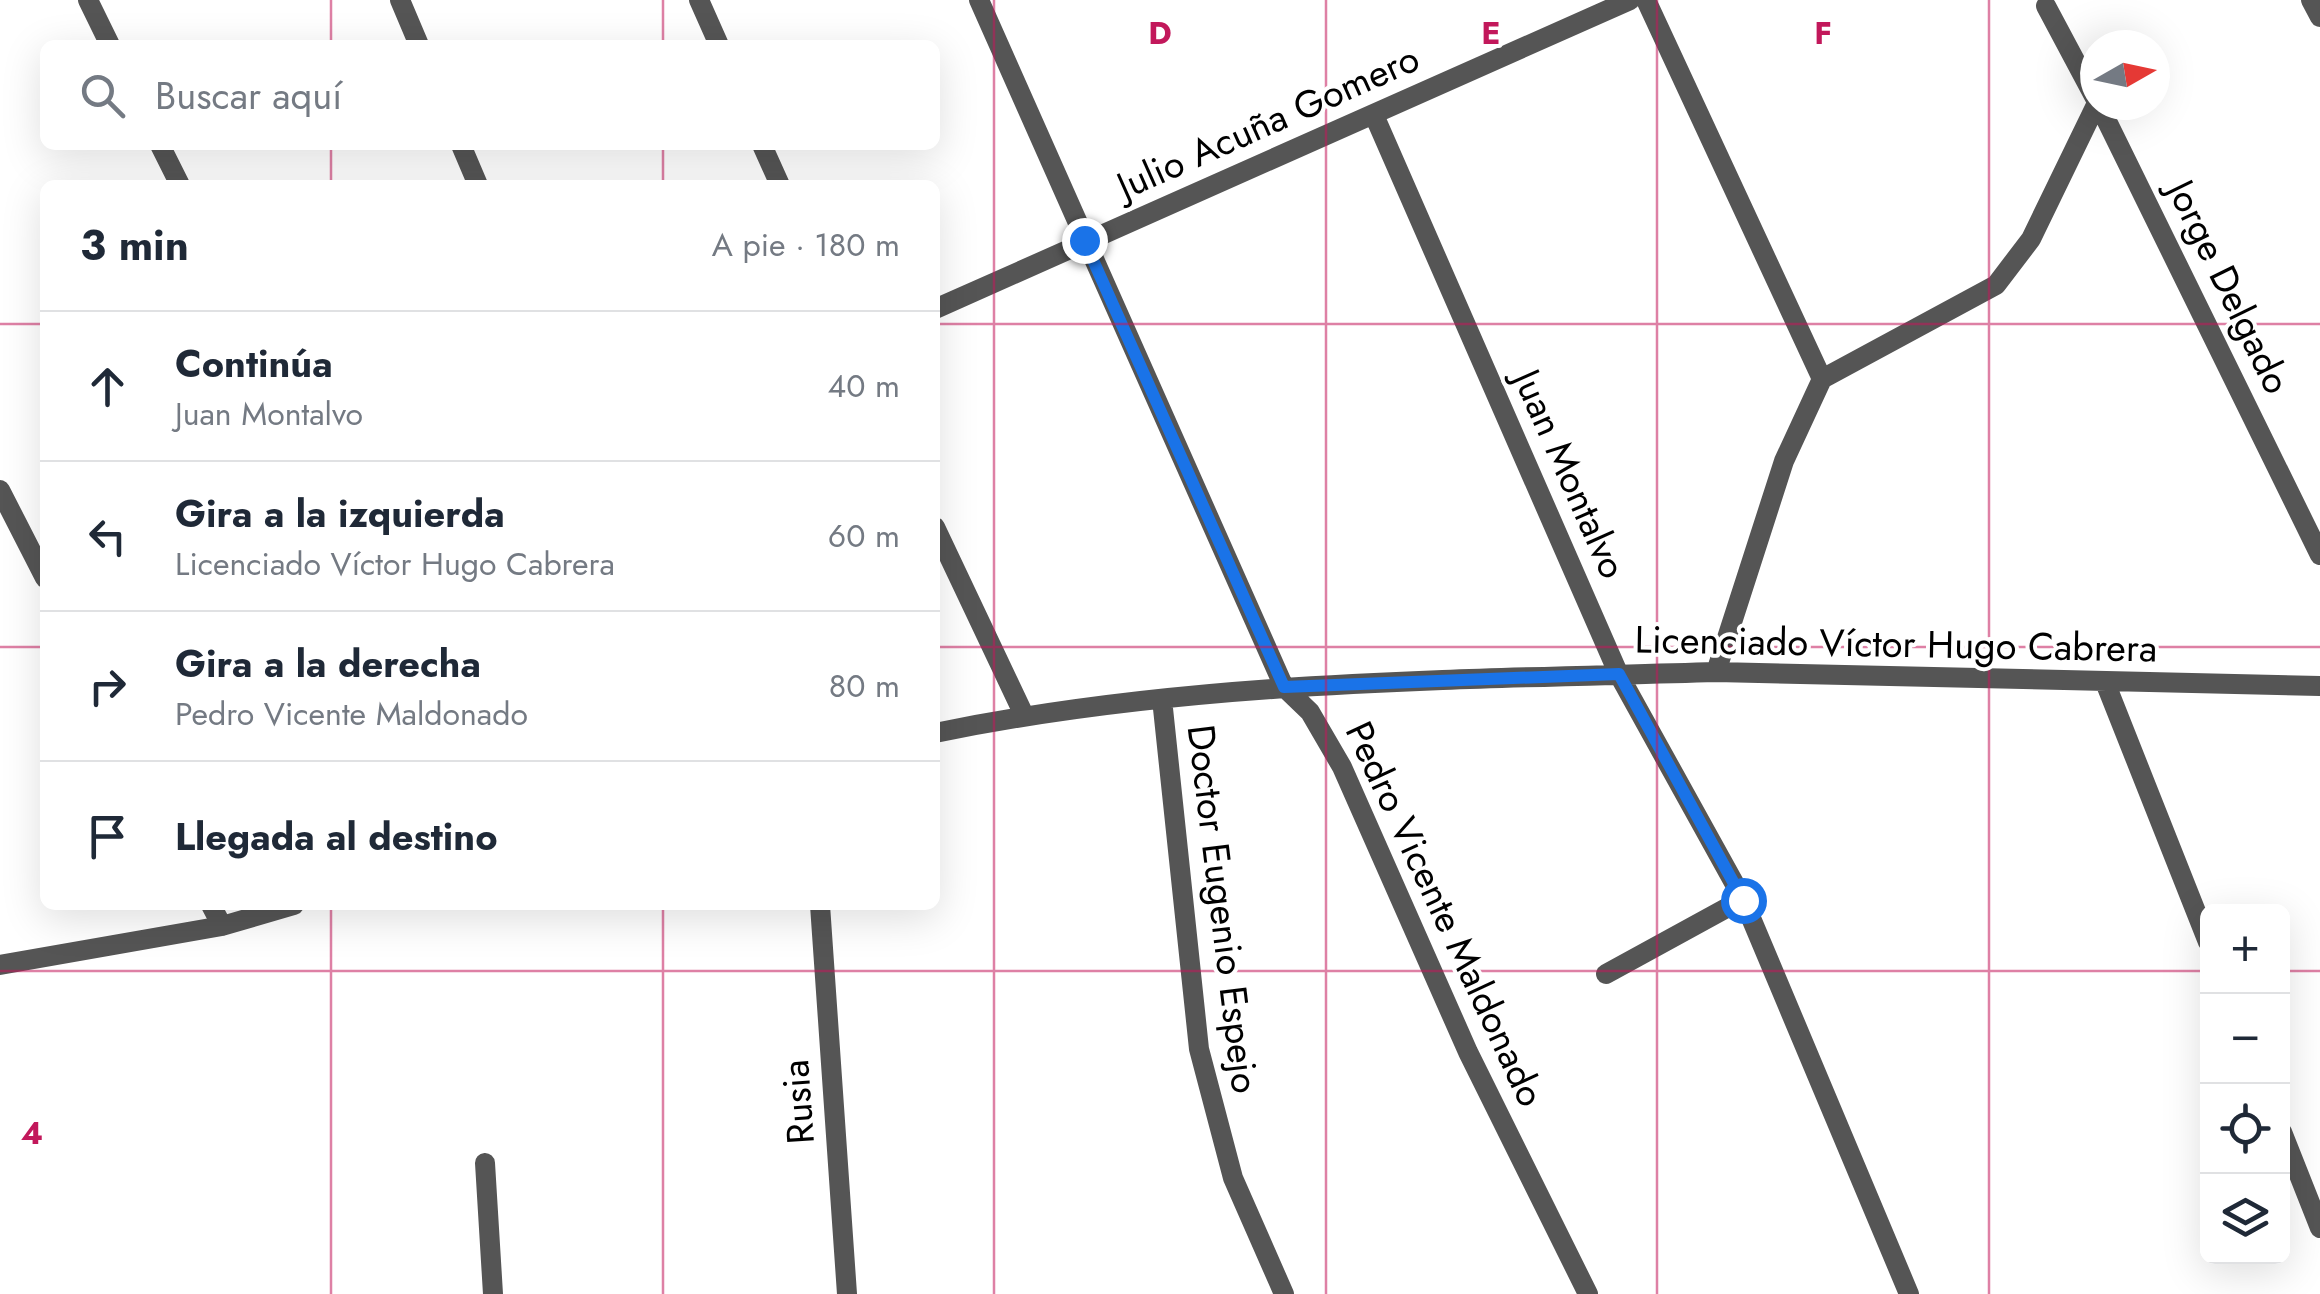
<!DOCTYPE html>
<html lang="es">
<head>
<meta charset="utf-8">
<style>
	body { margin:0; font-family:Jost,sans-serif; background:#f6f6f7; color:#1f2937 }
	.controls { position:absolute; right:30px; bottom:30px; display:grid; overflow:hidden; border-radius:15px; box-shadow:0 10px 40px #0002 }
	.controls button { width:90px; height:90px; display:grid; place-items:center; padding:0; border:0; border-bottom:2px solid #e0e1e3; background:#fff; color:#1f2937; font:50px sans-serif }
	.compass { position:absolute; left:2080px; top:30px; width:90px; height:90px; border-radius:50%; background:#fff; box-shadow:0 10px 40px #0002; rotate:81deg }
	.stop { position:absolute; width:30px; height:30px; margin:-22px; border:8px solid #1a73e8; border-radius:50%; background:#fff }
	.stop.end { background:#1a73e8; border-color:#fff; box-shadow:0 2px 10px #0008 }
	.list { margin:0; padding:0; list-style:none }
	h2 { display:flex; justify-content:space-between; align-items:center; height:130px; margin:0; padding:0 40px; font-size:42px }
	h2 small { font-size:32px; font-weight:400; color:#747a83 }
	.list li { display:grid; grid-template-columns:65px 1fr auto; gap:30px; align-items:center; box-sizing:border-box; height:150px; padding:0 40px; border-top:2px solid #e0e1e3 }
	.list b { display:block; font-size:38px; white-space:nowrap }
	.list p { margin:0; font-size:32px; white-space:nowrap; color:#747a83 }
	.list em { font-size:32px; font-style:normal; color:#747a83 }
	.icon { flex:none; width:55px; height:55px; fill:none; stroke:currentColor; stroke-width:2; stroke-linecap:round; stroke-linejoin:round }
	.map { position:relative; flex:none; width:2320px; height:1294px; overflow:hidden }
	.search { position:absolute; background:#fff; box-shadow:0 10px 40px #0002; left:40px; top:40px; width:900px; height:110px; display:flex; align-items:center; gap:25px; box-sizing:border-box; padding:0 35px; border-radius:15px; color:#747a83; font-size:38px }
	.panel { position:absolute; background:#fff; box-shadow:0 10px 40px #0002; left:40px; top:180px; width:900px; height:730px; border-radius:15px }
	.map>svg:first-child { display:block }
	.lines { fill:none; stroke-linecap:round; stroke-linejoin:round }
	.street { stroke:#555; stroke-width:20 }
	.route { stroke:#1a73e8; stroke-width:12 }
	.grid { fill:none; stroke:#c2185b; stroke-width:2.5; stroke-opacity:0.55 }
	.labels { text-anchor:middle; stroke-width:8; stroke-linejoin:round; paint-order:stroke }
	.street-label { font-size:38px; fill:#000; stroke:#fff }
	.grid-label { font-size:32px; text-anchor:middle; font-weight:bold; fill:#c2185b; stroke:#fff; stroke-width:8; stroke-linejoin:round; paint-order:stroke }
</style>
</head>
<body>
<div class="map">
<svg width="2320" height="1294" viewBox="0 0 2320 1294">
	<rect width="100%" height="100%" fill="#fff"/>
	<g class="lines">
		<path class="street" d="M88,0L110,45
			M400,0L419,45
			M699,0L719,45
			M979,0L1284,687L1310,712L1342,767L1468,1052L1588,1294
			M1646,0L1822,379
			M2311,0L2320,17
			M2046,6L2095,98
			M2099,105L2320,555
			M1374,115L1619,675L1743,899L1909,1294
			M160,145L180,185
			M461,145L478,185
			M762,145L780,185
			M935,309L1630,0
			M0,490L45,578
			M935,527L1024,715
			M1716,672L1784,461L1822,379L1996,285L2031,239L2096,105
			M2105,682L2208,942
			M1162,699L1199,1049L1233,1178L1284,1294
			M935,733C1192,680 1455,680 1716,672L2320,686
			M211,905L222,926
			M820,905L847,1294
			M0,965L222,926L294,905
			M1606,974L1743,899
			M2282,1132L2320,1228
			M485,1163L493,1294"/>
	</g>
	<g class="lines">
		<path class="route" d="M1084,240L1284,687L1619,674L1743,900"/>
	</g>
	<path class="grid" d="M331,0V45M663,0V45M994,0V1294M1326,0V1294M1657,0V1294M1989,0V1294M331,145V185M663,145V185M0,324H45M935,324H2320M0,647H45M935,647H2320M331,905V1294M663,905V1294M0,971H2208M2282,971H2320"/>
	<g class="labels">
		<g class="street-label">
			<text transform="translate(1268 122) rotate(-24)" y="13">Julio Acuña Gomero</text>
			<text transform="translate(2229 287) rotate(64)" y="13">Jorge Delgado</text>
			<text transform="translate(1570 474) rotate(66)" y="13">Juan Montalvo</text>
			<text transform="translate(1896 644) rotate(1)" y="13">Licenciado Víctor Hugo Cabrera</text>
			<text transform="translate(1223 909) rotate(83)" y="13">Doctor Eugenio Espejo</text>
			<text transform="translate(1445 914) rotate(65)" y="13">Pedro Vicente Maldonado</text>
			<text transform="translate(798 1102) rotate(-94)" y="13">Rusia</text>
		</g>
	</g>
	<g class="grid-label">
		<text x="1160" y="44">D</text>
		<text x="1491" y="44">E</text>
		<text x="1823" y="44">F</text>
		<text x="32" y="1144">4</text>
	</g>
</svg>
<div class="controls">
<button>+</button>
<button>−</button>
<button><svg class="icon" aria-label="locate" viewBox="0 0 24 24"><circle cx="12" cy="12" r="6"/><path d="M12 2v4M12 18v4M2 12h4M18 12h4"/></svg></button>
<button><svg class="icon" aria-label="layers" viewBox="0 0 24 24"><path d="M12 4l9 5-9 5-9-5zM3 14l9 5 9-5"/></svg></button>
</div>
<svg class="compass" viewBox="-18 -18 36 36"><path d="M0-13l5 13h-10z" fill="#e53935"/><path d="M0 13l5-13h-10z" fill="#747a83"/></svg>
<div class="stop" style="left:1743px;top:900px"></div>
<div class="stop end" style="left:1084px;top:240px"></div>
<div class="search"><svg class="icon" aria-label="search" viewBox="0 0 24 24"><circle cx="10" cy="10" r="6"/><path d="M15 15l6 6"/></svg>Buscar aquí</div>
<section class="panel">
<h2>3 min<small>A pie · 180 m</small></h2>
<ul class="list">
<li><svg class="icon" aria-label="ahead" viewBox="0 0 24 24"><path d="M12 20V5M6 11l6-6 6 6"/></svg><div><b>Continúa</b><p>Juan Montalvo</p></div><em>40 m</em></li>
<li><svg class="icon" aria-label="left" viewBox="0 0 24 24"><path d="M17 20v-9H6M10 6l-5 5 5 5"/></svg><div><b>Gira a la izquierda</b><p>Licenciado Víctor Hugo Cabrera</p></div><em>60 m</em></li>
<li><svg class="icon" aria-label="right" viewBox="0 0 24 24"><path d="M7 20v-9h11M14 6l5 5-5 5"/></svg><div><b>Gira a la derecha</b><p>Pedro Vicente Maldonado</p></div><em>80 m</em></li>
<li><svg class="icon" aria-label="arrive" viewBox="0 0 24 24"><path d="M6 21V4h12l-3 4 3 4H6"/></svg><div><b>Llegada al destino</b></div></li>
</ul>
</section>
</div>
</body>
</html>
